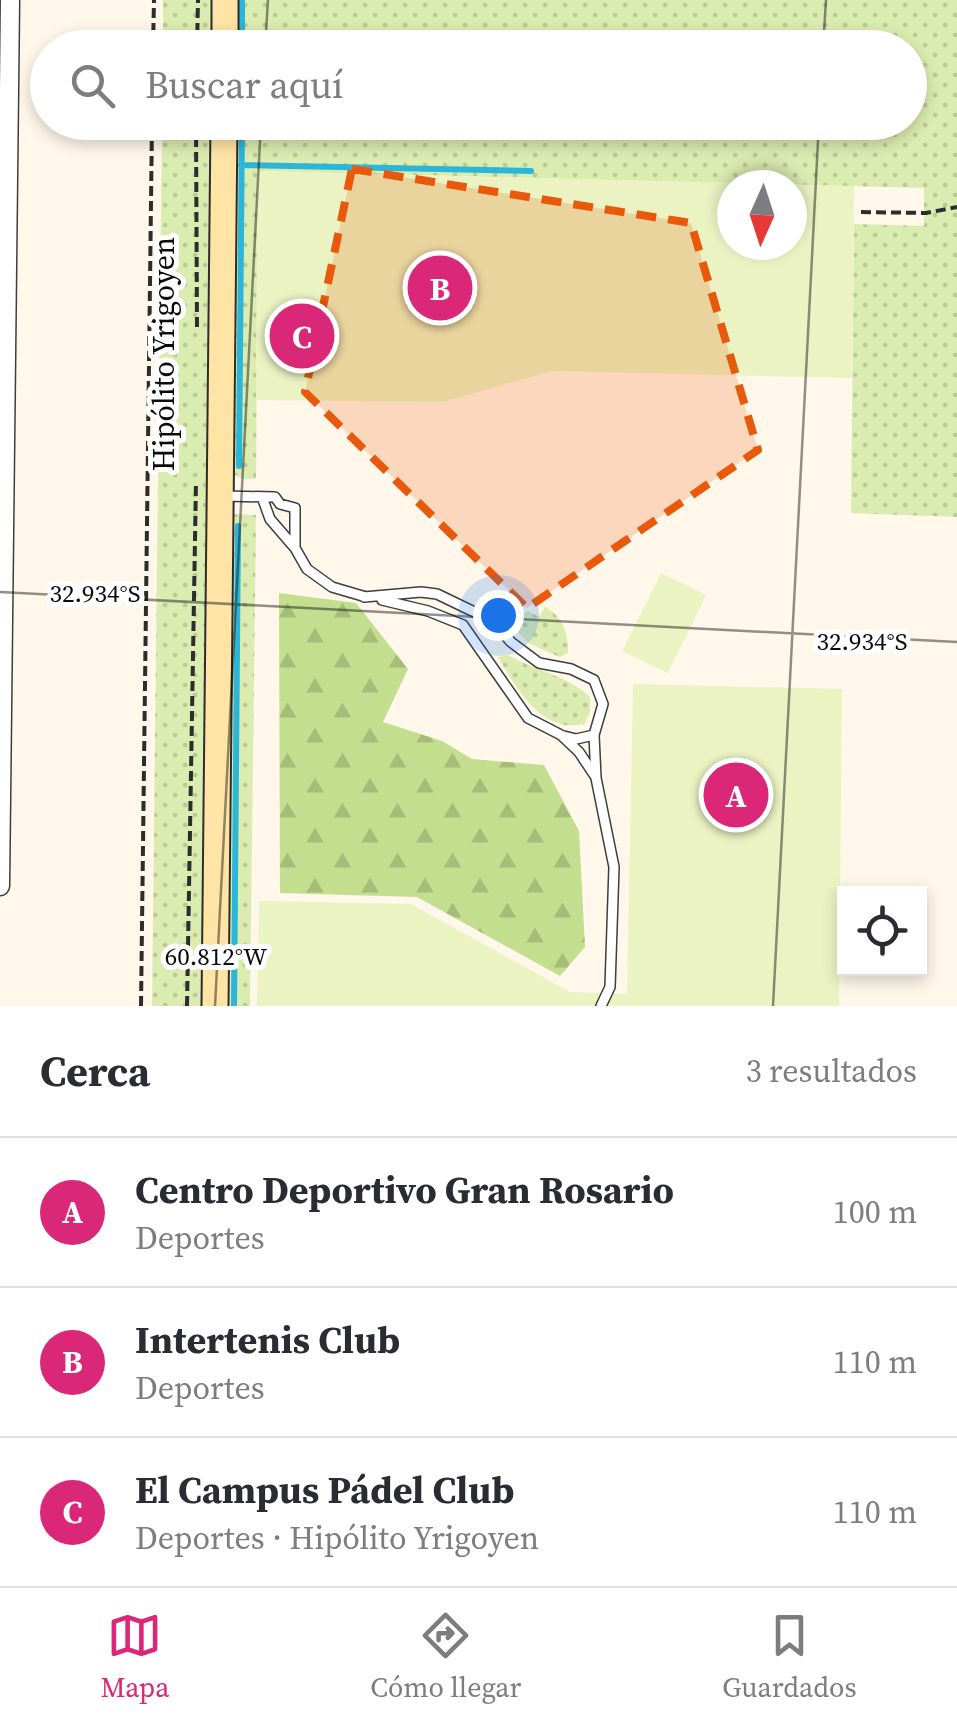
<!DOCTYPE html>
<html lang="es">
<head>
<meta charset="utf-8">
<style>
	body { margin:0; font-family:"Source Serif 4",serif; background:#f2f2f3; color:#2b2b33 }
	.controls { position:absolute; right:30px; bottom:30px; display:grid; overflow:hidden; border-radius:0px; box-shadow:0 5px 15px #0003 }
	.controls button { width:90px; height:90px; display:grid; place-items:center; padding:0; border:0; border-bottom:2px solid #e1e1e2; background:#fff; color:#2b2b33; font:50px sans-serif }
	.compass { position:absolute; left:717px; top:170px; width:90px; height:90px; border-radius:50%; background:#fff; box-shadow:0 5px 15px #0003; rotate:183deg }
	.you { position:absolute; left:498px; top:615px; width:35px; height:35px; margin:-25px; border:8px solid #fff; border-radius:50%; background:#1a73e8; box-shadow:0 0 0 15px #1a73e833 }
	.badge { display:grid; place-items:center; width:65px; height:65px; border-radius:50%; background:#db2777; color:#fff; font-size:32px; font-weight:700 }
	.pin { position:absolute; translate:-50% -50%; border:5px solid #fff; box-shadow:0 2px 10px #0006 }
	.list { margin:0; padding:0; list-style:none }
	h2 { display:flex; justify-content:space-between; align-items:center; height:130px; margin:0; padding:0 40px; font-size:42px }
	h2 small { font-size:32px; font-weight:400; color:#7c7c81 }
	.list li { display:grid; grid-template-columns:65px 1fr auto; gap:30px; align-items:center; box-sizing:border-box; height:150px; padding:0 40px; border-top:2px solid #e1e1e2 }
	.list b { display:block; font-size:38px; white-space:nowrap }
	.list p { margin:0; font-size:32px; white-space:nowrap; color:#7c7c81 }
	.list em { font-size:32px; font-style:normal; color:#7c7c81 }
	.icon { flex:none; width:55px; height:55px; fill:none; stroke:currentColor; stroke-width:2; stroke-linecap:round; stroke-linejoin:round }
	.map { position:relative; flex:none; width:957px; height:1006px; overflow:hidden }
	.search { position:absolute; background:#fff; box-shadow:0 5px 15px #0003; left:30px; right:30px; top:30px; height:110px; display:flex; align-items:center; gap:25px; box-sizing:border-box; padding:0 35px; border-radius:55px; color:#7c7c81; font-size:38px }
	.sheet { height:580px; background:#fff }
	nav { display:flex; justify-content:space-around; align-items:center; box-sizing:border-box; height:140px; border-top:2px solid #e1e1e2; background:#fff; font-size:28px; color:#7c7c81 }
	nav a { display:grid; justify-items:center; gap:5px }
	nav .on { color:#db2777 }
	.map>svg:first-child { display:block }
	.grass { fill:url(#grass-dots) }
	.forest { fill:url(#forest-firs) }
	.pitch { fill:#ebf3c3; fill-rule:evenodd }
	.lines { fill:none; stroke-linecap:round; stroke-linejoin:round }
	.stream { stroke:#2ab5d9; stroke-width:6 }
	.service-casing { stroke:#3e3e3e; stroke-width:12 }
	.minor-casing { stroke:#3e3e3e; stroke-width:21 }
	.secondary-casing { stroke:#2d2d2d; stroke-width:29 }
	.path { stroke:#2d2d2d; stroke-width:4; stroke-dasharray:10 5; stroke-linecap:butt }
	.service { stroke:#fff; stroke-width:9 }
	.minor { stroke:#fff; stroke-width:18 }
	.secondary { stroke:#ffe4a5; stroke-width:25 }
	.marked { fill:#e8590c; fill-opacity:0.2; stroke:#e8590c; stroke-width:8; stroke-dasharray:20 12; stroke-linejoin:round }
	.ticks { fill:none; stroke:#0b0b0b; stroke-width:2.5; stroke-opacity:0.45 }
	.labels { text-anchor:middle; stroke-width:10; stroke-linejoin:round; paint-order:stroke }
	.street-label { font-size:30px; fill:#0b0b0b; stroke:#fff }
	.ticks-label { font-size:25px; text-anchor:middle; fill:#0b0b0b; stroke:#fff; stroke-width:10; stroke-linejoin:round; paint-order:stroke }
</style>
</head>
<body>
<div class="map">
<svg width="957" height="1006" viewBox="0 0 957 1006">
	<defs>
		<pattern id="grass-dots" width="8" height="8" patternUnits="userSpaceOnUse" patternTransform="scale(2.5)"><rect width="8" height="8" fill="#dbecb0"/><path d="M2 2h.1M6 6h.1" fill="none" stroke="#bbc996" stroke-width="1.8" stroke-linecap="round"/></pattern>
		<pattern id="forest-firs" width="22" height="20" patternUnits="userSpaceOnUse" patternTransform="scale(2.5)"><rect width="22" height="20" fill="#c2de8e"/><path d="M5 1l3.5 6h-7zM16 11l3.5 6h-7z" fill="#a5bd79"/></pattern>
	</defs>
	<rect width="100%" height="100%" fill="#fff7ea"/>
	<path class="grass" d="M163,0H217V47L163,48Z
		M236,0H957V517L851,513L854,224L924,226V188L258,171L256,479H244L230,473L235,123L910,122V48L236,47Z
		M162,123H216L204,1006H152Z
		M235,514L256,515L250,1006H226L230,519Z
		M545,607C562,615 569,635 568,653L560,657L530,644L515,629L518,616L528,611L539,617Z
		M508,655C535,671 567,675 590,697V713L584,724C541,734 516,687 498,657Z"/>
	<path class="forest" d="M279,593L356,603L408,669L383,722L442,741L472,759L544,765L579,831L585,947L560,976L417,897L280,893Z"/>
	<path class="pitch" d="M257,171L854,186L852,378L552,371L443,402L256,400ZM732,185H792V245H732Z
		M661,573L706,595L668,673L622,651Z
		M633,684L842,689L839,1006H257L259,901L411,904L570,992L627,994Z"/>
	<g class="lines">
		<path class="stream" d="M242,48V0
			M241,165L531,171
			M239,466L242,122
			M234,1006L238,526"/>
		<defs>
			<path id="service" d="M222,496L275,497L280,504L295,508V548
				M262,497L270,519L295,548L307,569L332,587L366,597
				M364,597L421,592L437,594L493,621L511,642L539,663L571,669L594,680L603,704L594,735L596,778L614,867L610,987L601,1006
				M382,600L428,611L463,625L528,718L561,735L579,752L595,776
				M564,736L576,739L594,735"/>
			<path id="minor" d="M0,886L10,0"/>
			<path id="secondary" d="M225,48V0
				M215,1006L224,122"/>
		</defs>
		<use href="#service" class="service-casing"/>
		<use href="#minor" class="minor-casing"/>
		<use href="#secondary" class="secondary-casing"/>
		<path class="path" d="M153,48L154,0
			M197,48L198,0
			M196,122L197,332
			M861,212L926,213L957,207
			M141,1006L152,122
			M187,1006L196,481"/>
		<use href="#service" class="service"/>
		<use href="#minor" class="minor"/>
		<use href="#secondary" class="secondary"/>
	</g>
	<path class="marked" d="M352,169L691,223L758,450L527,608L305,392Z"/>
	<path class="ticks" d="M265,48L268,0M823,48L826,0M0,592L957,642M215,1006L261,122M773,1006L819,122"/>
	<g class="labels">
		<g class="street-label">
			<text transform="translate(164 354) rotate(-90)" y="10">Hipólito Yrigoyen</text>
		</g>
	</g>
	<g class="ticks-label">
		<text x="95" y="602">32.934°S</text>
		<text x="862" y="650">32.934°S</text>
		<text x="216" y="965">60.812°W</text>
	</g>
</svg>
<div class="controls">
<button><svg class="icon" aria-label="locate" viewBox="0 0 24 24"><circle cx="12" cy="12" r="6"/><path d="M12 2v4M12 18v4M2 12h4M18 12h4"/></svg></button>
</div>
<svg class="compass" viewBox="-18 -18 36 36"><path d="M0-13l5 13h-10z" fill="#e53935"/><path d="M0 13l5-13h-10z" fill="#7c7c81"/></svg>
<div class="you"></div>
<div class="pin badge" style="left:736px;top:795px">A</div>
<div class="pin badge" style="left:440px;top:288px">B</div>
<div class="pin badge" style="left:302px;top:336px">C</div>
<div class="search"><svg class="icon" aria-label="search" viewBox="0 0 24 24"><circle cx="10" cy="10" r="6"/><path d="M15 15l6 6"/></svg>Buscar aquí</div>
</div>
<section class="sheet">
<h2>Cerca<small>3 resultados</small></h2>
<ul class="list">
<li><span class="badge">A</span><div><b>Centro Deportivo Gran Rosario</b><p>Deportes</p></div><em>100 m</em></li>
<li><span class="badge">B</span><div><b>Intertenis Club</b><p>Deportes</p></div><em>110 m</em></li>
<li><span class="badge">C</span><div><b>El Campus Pádel Club</b><p>Deportes · Hipólito Yrigoyen</p></div><em>110 m</em></li>
</ul>
</section>
<nav>
<a class="on"><svg class="icon" aria-label="map" viewBox="0 0 24 24"><path d="M3 6l6-2 6 2 6-2v14l-6 2-6-2-6 2zM9 4v14M15 6v14"/></svg>Mapa</a>
<a><svg class="icon" aria-label="directions" viewBox="0 0 24 24"><path d="M12 3l9 9-9 9-9-9zM9 14v-3h6M13 9l2 2-2 2"/></svg>Cómo llegar</a>
<a><svg class="icon" aria-label="saved" viewBox="0 0 24 24"><path d="M7 4h10v16l-5-4-5 4z"/></svg>Guardados</a>
</nav>
</body>
</html>
